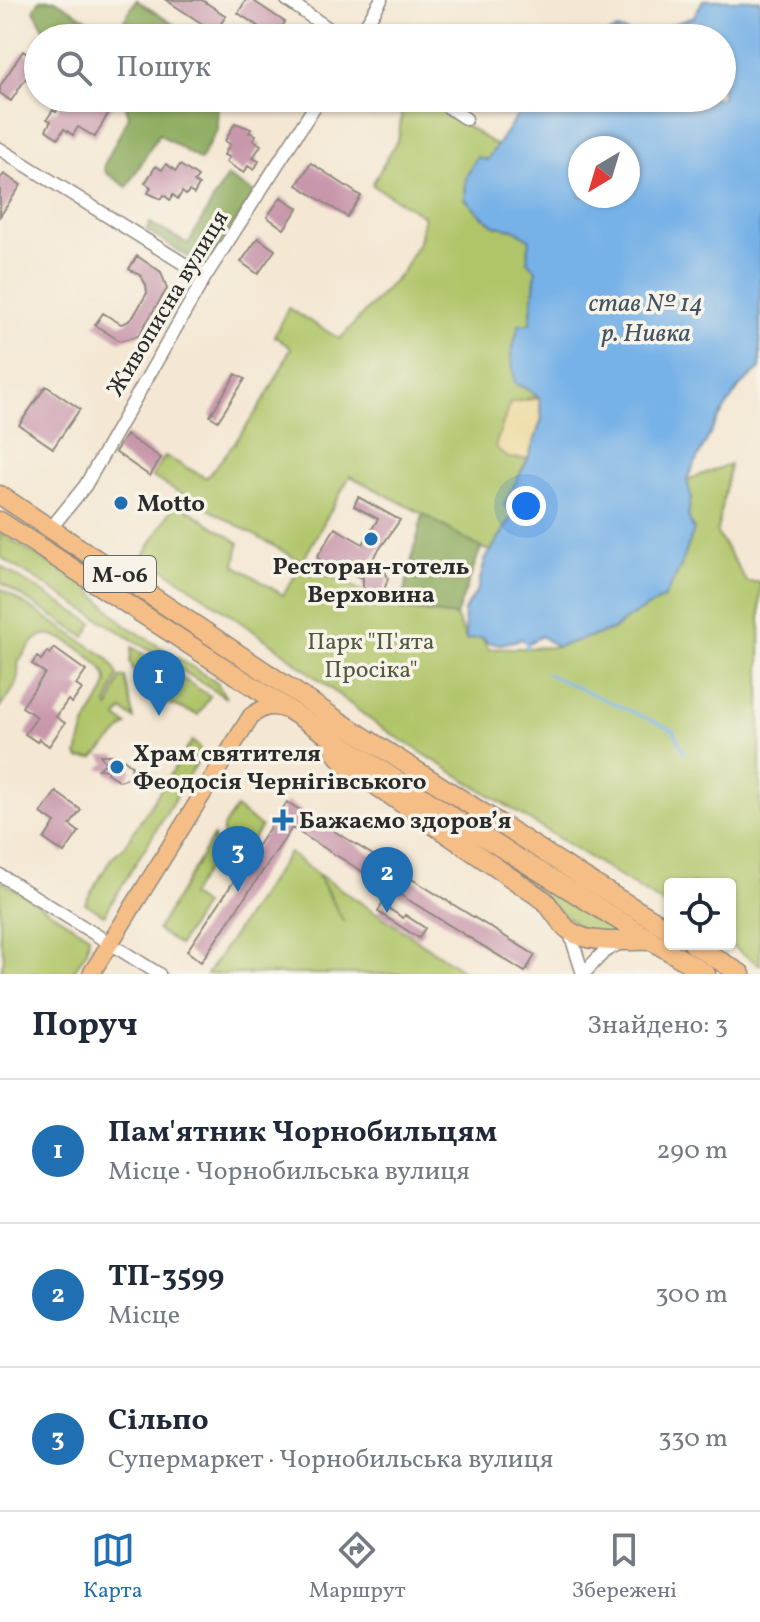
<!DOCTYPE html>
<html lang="uk">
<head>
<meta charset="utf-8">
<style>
	body { margin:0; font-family:Vollkorn,serif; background:#f2f2f3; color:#1f2937 }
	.controls { position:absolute; right:24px; bottom:24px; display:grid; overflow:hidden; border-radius:8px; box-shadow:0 2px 6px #0004 }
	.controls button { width:72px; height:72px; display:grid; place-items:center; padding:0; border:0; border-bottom:2px solid #e0e1e3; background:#fff; color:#1f2937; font:40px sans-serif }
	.compass { position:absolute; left:568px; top:136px; width:72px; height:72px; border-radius:50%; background:#fff; box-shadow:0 2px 6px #0004; rotate:218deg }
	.you { position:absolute; left:526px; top:506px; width:28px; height:28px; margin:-20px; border:6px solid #fff; border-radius:50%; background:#1a73e8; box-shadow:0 0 0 12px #1a73e833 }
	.badge { display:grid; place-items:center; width:52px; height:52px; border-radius:50%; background:#1f6fb2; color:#fff; font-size:26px; font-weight:700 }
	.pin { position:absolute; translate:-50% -66px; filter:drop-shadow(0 2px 4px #0008) }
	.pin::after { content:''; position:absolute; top:42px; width:28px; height:24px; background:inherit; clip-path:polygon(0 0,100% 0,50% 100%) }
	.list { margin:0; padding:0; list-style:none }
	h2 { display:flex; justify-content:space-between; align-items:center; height:104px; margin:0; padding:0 32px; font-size:34px }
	h2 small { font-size:26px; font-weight:400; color:#747a83 }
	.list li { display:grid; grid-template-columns:52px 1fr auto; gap:24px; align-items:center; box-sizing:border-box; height:144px; padding:0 32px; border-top:2px solid #e0e1e3 }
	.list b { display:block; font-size:30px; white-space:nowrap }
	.list p { margin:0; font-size:26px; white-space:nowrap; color:#747a83 }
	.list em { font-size:26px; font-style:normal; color:#747a83 }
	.icon { flex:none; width:44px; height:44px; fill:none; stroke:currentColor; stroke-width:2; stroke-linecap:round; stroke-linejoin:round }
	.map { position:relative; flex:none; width:760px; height:974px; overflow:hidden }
	.search { position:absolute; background:#fff; box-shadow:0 2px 6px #0004; left:24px; right:24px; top:24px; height:88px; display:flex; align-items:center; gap:20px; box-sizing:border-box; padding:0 28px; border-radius:44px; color:#747a83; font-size:30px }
	.sheet { height:536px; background:#fff }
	nav { display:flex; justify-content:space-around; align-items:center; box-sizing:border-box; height:112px; border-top:2px solid #e0e1e3; background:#fff; font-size:22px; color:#747a83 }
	nav a { display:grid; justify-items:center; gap:4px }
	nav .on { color:#1f6fb2 }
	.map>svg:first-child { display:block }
	.green { fill:#b0c569; stroke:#6e784a; stroke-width:2 }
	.forest { fill:#8caa5d; stroke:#5c6a44; stroke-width:2 }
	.sand { fill:#eeda9e; stroke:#8c8264; stroke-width:2 }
	.water { fill:#76b1e7; stroke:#506e89; stroke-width:2; fill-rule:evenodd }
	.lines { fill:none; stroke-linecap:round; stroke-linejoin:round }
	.stream { stroke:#76b1e7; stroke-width:3 }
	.building { fill:#c897ac }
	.minor-casing { stroke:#90897f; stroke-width:15 }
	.major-casing { stroke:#90897f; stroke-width:19 }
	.highway-casing { stroke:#90897f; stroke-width:21 }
	.minor { stroke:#fff; stroke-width:12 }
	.major { stroke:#f6be87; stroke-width:16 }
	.highway { stroke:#f6be87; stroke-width:18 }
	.poi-dot { fill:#1f6fb2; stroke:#f7f3e8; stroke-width:3 }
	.labels { text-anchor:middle; stroke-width:7; stroke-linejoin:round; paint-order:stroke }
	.shield { fill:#f7f3e8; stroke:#686764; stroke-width:2 }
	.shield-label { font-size:22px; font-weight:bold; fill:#2b2b2b }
	.street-label { font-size:24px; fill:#2b2b2b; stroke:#f7f3e8 }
	.poi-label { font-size:24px; font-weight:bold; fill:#2b2b2b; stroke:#f7f3e8; text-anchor:start }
	.park-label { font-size:24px; fill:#53593e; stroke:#f7f3e8 }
	.water-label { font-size:26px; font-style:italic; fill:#425363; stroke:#f7f3e8 }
</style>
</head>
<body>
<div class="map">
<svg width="760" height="974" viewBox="0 0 760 974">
	<rect width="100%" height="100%" fill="#f7f3e8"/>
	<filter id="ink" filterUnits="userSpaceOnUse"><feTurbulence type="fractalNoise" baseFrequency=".0125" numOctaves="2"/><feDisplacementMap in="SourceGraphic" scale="16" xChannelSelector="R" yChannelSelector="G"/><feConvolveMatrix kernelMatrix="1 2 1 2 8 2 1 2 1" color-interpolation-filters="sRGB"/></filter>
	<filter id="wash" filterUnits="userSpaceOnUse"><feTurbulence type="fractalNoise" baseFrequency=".006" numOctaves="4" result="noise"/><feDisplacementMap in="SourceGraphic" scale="32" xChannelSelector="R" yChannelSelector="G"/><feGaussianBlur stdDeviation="1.8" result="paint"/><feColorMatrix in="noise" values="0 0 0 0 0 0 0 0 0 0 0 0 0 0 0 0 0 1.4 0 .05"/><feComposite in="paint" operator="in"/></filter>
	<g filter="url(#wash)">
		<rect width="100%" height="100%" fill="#f4e7d3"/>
		<path class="green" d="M403,98H424L497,146L487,160L477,158L465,199L481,215L496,226L514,229L530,240L536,270L530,324L528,389L537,397L510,403L508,458L528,459L504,505L513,516L491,551L481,548L423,514L350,476L302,562L152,477L165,456L206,478C240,439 270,396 291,348L274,336L288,308L340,339L403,271L419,241L424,216L372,185L399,137Z
			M730,464L717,533L747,582H760V965L728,944H730V884H670V908L376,724L275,646L144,555L176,502L239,543L235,565L283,595L303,563L400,609L456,616L466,639L482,637L488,649L557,647L612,630L631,616L688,516L691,497L687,480Z
			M0,533L87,587L124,624L217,683L226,698L0,557Z
			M0,566L93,623L85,637L0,582Z
			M0,588L105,656L111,662L118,675L107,705L109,708L120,678L125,677L134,719L122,710L117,718L127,725L94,758L80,759L77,755C80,744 82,734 86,724C91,712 108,691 107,679C105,663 58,630 43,635C33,639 24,654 18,663C20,683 13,691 0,707Z
			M132,647L210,696L198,715L162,701L141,682L133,671L130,661Z
			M192,741C201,748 202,750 198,761L104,915L85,903L112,857L123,848Z
			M236,808L261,827L239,859L223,848V827Z
			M214,835L212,861L190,896L204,905L179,945L157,930Z
			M289,853L316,873L344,922L318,874L468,974H207Z
			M507,866L615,932L609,934L581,929Z
			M0,880L89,936L87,951L72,974H0L4,958L0,938Z"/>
		<path class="forest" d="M40,0H55L115,36L136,0L195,38H49L34,10Z
			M123,98H218L217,130L200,160L159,134L127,187L106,173L104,165L129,116Z
			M227,176L254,193L206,268L146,230L150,223L188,244Z
			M423,514L481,548L456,616L400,609Z"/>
		<path class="sand" d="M539,398L542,418L528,459L508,458L495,447L510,403Z"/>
		<path class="water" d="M703,0H760V369L740,386L716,422L687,479L691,497L688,516L694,530L680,568L664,598L631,616L612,630L557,647L541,636L528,643L522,639L501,644L488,643L482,637L466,640L464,611L478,589L485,560L513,516L504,505L528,459L542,419L539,398L528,389L515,384L511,355L519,325L530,324L536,270L527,261L530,240L514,229L496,226L481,215L465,199L466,177L477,157L487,160L519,113L538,98H722V38H603C616,26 623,29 637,36L694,17ZM580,148H628V196H580Z"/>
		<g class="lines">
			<path class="stream" d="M525,637L527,647
				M547,674L673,730L684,752"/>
		</g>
		<g id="blocks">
			<path class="building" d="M166,0H202L226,16L215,32Z
				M246,0H252L285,22L274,37L238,13Z
				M23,51L37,61L11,101L0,93V86Z
				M65,98H106L114,103L95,137L78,127L73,135L64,129L58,138L46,130L51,121L47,119L53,110L56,112Z
				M235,123L251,129L249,132L256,135L253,140L261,145L253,158L259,161L254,170L248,166L244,173L226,162L229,157L224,155L230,144L225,141Z
				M311,163L361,196L347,217L297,185Z
				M166,164L176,171L180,165L198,177L194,182L199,185L194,194L189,191L186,195L182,192L178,199L173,195L170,200L164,195L161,199L148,193L151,187L145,183L156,166L162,170Z
				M4,174L21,185L0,216V179Z
				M281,197L298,208L284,229L267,217Z
				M258,238L275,250L258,274L241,262Z
				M137,256L161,272L167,289L138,336L120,341L95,325L103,313L121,324L127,322L133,317L147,293L146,285L141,276L129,269Z
				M236,374L245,379L218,421L210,416Z
				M46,386L80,409L53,448L19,425Z
				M126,435L161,458L150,476L115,452Z
				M358,497L400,520L364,571L382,564L388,578L381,600L363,588V578L325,566L317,557L335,528L363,544L378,519L354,506Z
				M54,648L86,671L76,685L82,689L72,703L68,700L56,717L65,723L49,746L39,739L37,742L25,734L37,717L22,707L45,673L32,664L37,657L41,660L47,652L50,654Z
				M100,755H115L119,758L121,757L132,766L130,775L126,779L120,781L107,773L108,770L98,769L106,763Z
				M56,792L81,810L70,825L79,832L64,853L44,839L55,823L41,813Z
				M287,802L535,955L525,972L292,828L201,962L187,951Z
				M382,904L403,918L405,915L425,928L419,938L378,912Z"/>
		</g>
	</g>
	<g filter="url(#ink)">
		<use href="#blocks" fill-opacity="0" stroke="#90897f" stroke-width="2"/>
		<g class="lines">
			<defs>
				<path id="minor" d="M287,0L342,38
					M358,38L381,0
					M435,98L466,119
					M0,149L205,277
					M51,528L85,486L205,277L320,98
					M0,875L159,974
					M569,930L583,974
					M583,974L604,952L620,943"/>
				<path id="major" d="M91,974L251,716C263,707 271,704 286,710"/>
				<path id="highway" d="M0,495L339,721L583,877L670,930
					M0,521L479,834L706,974
					M334,739C332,751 339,757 346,765L545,901C553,910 560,924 570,931C590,945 627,940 651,941
					M693,944L741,974"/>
			</defs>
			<use href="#minor" class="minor-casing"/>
			<use href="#major" class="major-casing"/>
			<use href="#highway" class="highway-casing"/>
			<use href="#minor" class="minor"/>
			<use href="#major" class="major"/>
			<use href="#highway" class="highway"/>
		</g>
	</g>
	<g class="poi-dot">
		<circle cx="121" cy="503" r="8"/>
		<circle cx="371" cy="539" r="8"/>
		<circle cx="117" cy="767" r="8"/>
		<path d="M279 808h8v8h8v8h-8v8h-8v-8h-8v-8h8z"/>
	</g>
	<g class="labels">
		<rect class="shield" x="84" y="556" width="72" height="36" rx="6"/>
		<g class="shield-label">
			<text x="120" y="582">М-06</text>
		</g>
		<g class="street-label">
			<text transform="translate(167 303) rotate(-59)" y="8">Живописна вулиця</text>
		</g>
		<g class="poi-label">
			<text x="137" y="511">Motto</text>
			<text x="371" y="574" text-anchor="middle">Ресторан-готель<tspan x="371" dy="28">Верховина</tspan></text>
			<text x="133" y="761">Храм святителя<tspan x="133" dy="28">Феодосія Чернігівського</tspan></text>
			<text x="299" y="828">Бажаємо здоровʼя</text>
		</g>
		<g class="park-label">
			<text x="371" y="649">Парк "П'ята<tspan x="371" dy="28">Просіка"</tspan></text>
		</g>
		<g class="water-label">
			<text x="646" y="311">став № 14<tspan x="646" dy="30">р. Нивка</tspan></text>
		</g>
	</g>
</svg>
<div class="controls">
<button><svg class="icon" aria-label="locate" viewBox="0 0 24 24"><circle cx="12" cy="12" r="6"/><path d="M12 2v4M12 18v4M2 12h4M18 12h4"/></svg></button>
</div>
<svg class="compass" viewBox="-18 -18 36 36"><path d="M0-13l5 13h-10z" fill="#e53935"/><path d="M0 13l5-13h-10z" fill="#747a83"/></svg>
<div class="you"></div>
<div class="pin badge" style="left:159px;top:716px">1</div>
<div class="pin badge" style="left:387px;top:913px">2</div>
<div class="pin badge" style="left:238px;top:892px">3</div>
<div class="search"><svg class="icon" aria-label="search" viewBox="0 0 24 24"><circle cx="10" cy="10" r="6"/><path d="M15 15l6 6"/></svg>Пошук</div>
</div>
<section class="sheet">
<h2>Поруч<small>Знайдено: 3</small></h2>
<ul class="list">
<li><span class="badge">1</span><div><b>Пам'ятник Чорнобильцям</b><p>Місце · Чорнобильська вулиця</p></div><em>290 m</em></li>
<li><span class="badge">2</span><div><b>ТП-3599</b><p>Місце</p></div><em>300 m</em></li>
<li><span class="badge">3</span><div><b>Сільпо</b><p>Супермаркет · Чорнобильська вулиця</p></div><em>330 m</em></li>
</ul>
</section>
<nav>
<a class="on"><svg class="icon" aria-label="map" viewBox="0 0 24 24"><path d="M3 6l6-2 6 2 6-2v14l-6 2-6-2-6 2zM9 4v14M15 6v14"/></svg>Карта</a>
<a><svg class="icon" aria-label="directions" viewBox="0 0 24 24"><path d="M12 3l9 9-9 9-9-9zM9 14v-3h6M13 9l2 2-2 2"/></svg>Маршрут</a>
<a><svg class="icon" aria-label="saved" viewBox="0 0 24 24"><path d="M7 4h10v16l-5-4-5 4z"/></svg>Збережені</a>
</nav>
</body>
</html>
